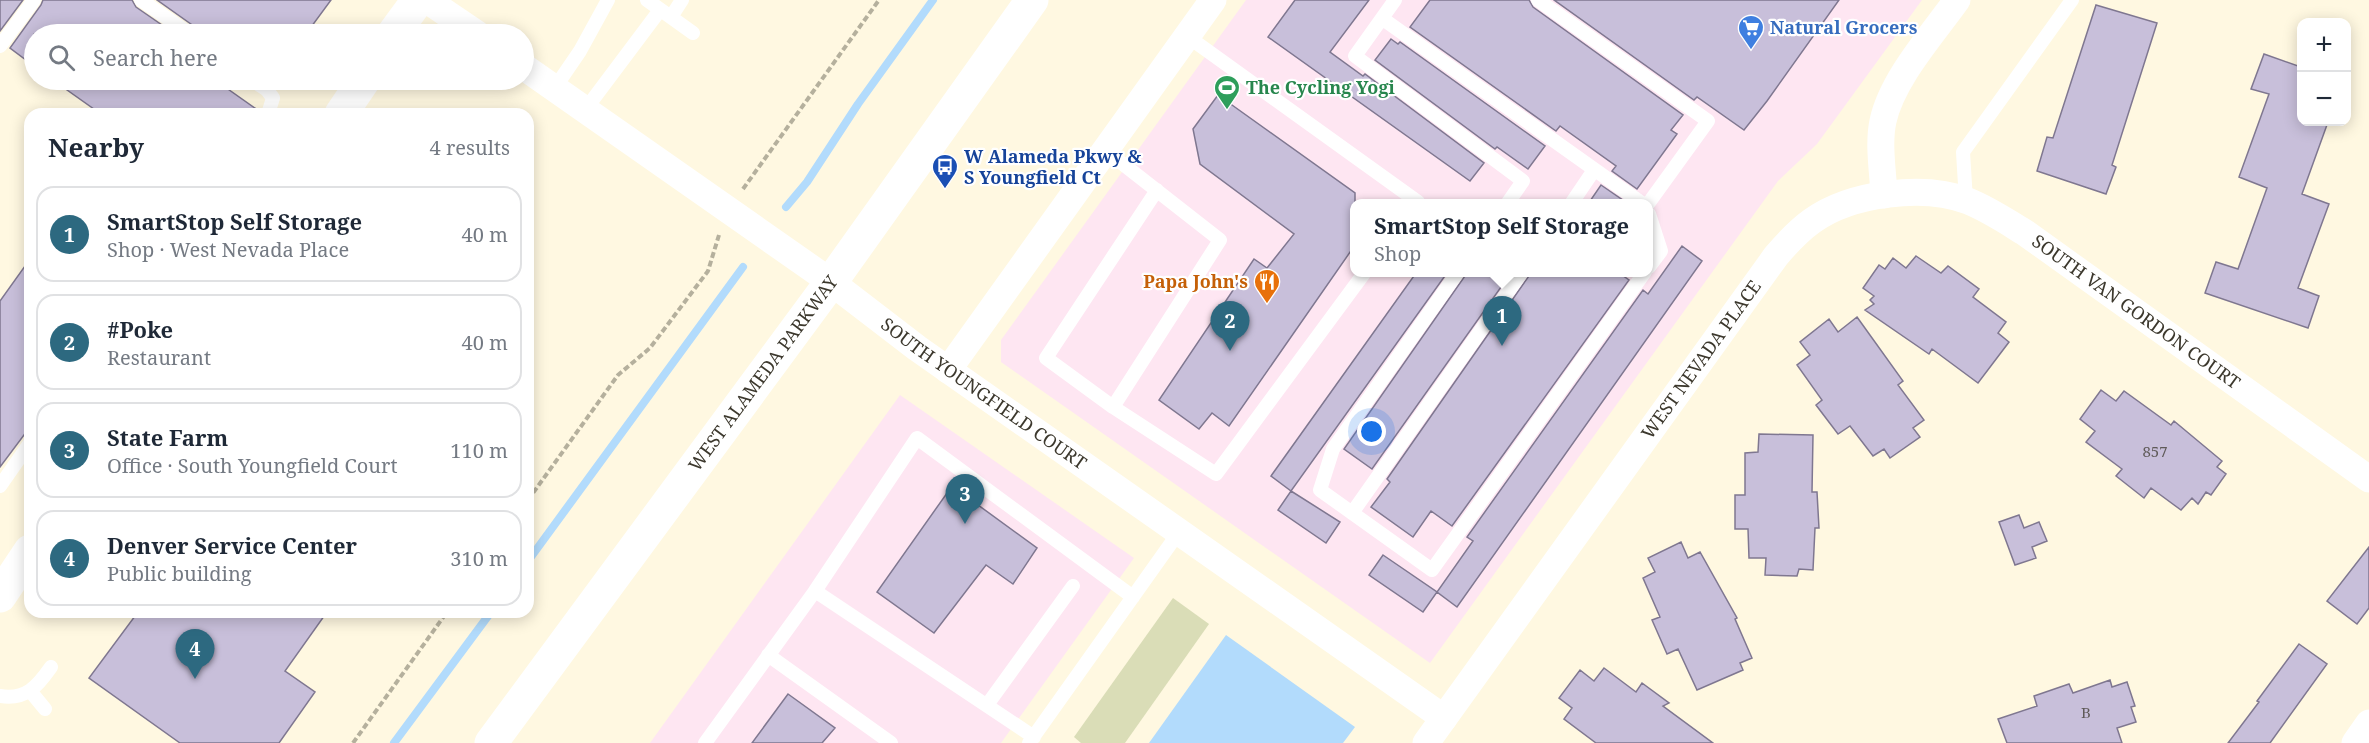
<!DOCTYPE html>
<html lang="en">
<head>
<meta charset="utf-8">
<style>
	body { margin:0; font-family:"Noto Serif",serif; background:#f6f6f7; color:#1f2937 }
	.controls { position:absolute; right:18px; top:18px; display:grid; overflow:hidden; border-radius:12px; box-shadow:0 3px 15px #0003 }
	.controls button { width:54px; height:54px; display:grid; place-items:center; padding:0; border:0; border-bottom:2px solid #e0e1e3; background:#fff; color:#1f2937; font:30px sans-serif }
	.you { position:absolute; left:1372px; top:432px; width:21px; height:21px; margin:-15px; border:4px solid #fff; border-radius:50%; background:#1a73e8; box-shadow:0 0 0 9px #1a73e833 }
	.badge { display:grid; place-items:center; width:39px; height:39px; border-radius:50%; background:#2d6980; color:#fff; font-size:20px; font-weight:700 }
	.pin { position:absolute; translate:-50% -50px; filter:drop-shadow(0 2px 3px #0008) }
	.pin::after { content:''; position:absolute; top:32px; width:21px; height:18px; background:inherit; clip-path:polygon(0 0,100% 0,50% 100%) }
	.popup { position:absolute; left:1350px; top:199px; width:303px; height:78px; box-sizing:border-box; display:grid; place-content:center; border-radius:12px; background:#fff; filter:drop-shadow(0 2px 4px #0005); font-size:20px; white-space:nowrap; color:#747a83 }
	.popup b { font-size:22px; color:#1f2937 }
	.popup::after { content:''; position:absolute; left:50%; top:100%; margin-left:-12px; border:12px solid transparent; border-top-color:#fff }
	.list { margin:0; padding:0; list-style:none }
	h2 { display:flex; justify-content:space-between; align-items:center; height:78px; margin:0; padding:0 24px; font-size:26px }
	h2 small { font-size:20px; font-weight:400; color:#747a83 }
	.list li { display:grid; grid-template-columns:39px 1fr auto; gap:18px; align-items:center; box-sizing:border-box; height:96px; margin:0 12px 12px; padding:0 12px; border:2px solid #e0e1e3; border-radius:18px }
	.list b { display:block; font-size:22px; white-space:nowrap }
	.list p { margin:0; font-size:20px; white-space:nowrap; color:#747a83 }
	.list em { font-size:20px; font-style:normal; color:#747a83 }
	.icon { flex:none; width:33px; height:33px; fill:none; stroke:currentColor; stroke-width:2; stroke-linecap:round; stroke-linejoin:round }
	.map { position:relative; flex:none; width:2369px; height:743px; overflow:hidden }
	.search { position:absolute; background:#fff; box-shadow:0 3px 15px #0003; left:24px; top:24px; width:510px; height:66px; display:flex; align-items:center; gap:15px; box-sizing:border-box; padding:0 21px; border-radius:33px; color:#747a83; font-size:22px }
	.panel { position:absolute; background:#fff; box-shadow:0 3px 15px #0003; left:24px; top:108px; width:510px; height:510px; border-radius:18px }
	.map>svg:first-child { display:block }
	.commercial { fill:#fee6f2; fill-rule:evenodd }
	.green { fill:#daddb7 }
	.water { fill:#b2dbfc }
	.lines { fill:none; stroke-linecap:round; stroke-linejoin:round }
	.stream { stroke:#b2dbfc; stroke-width:8 }
	.building { fill:#c8bfda; stroke:#7f7790; stroke-width:1.5 }
	.path { stroke:#b5b09d; stroke-width:4; stroke-dasharray:6 3; stroke-linecap:butt }
	.lane { stroke:#fff; stroke-width:14 }
	.street { stroke:#fff; stroke-width:27 }
	.secondary { stroke:#fff; stroke-width:33 }
	.labels { text-anchor:middle; stroke-width:4.5; stroke-linejoin:round; paint-order:stroke }
	.number-label { font-size:15px; fill:#5f5a58 }
	.shop-label { font-size:18px; font-weight:bold; fill:#366cbe; stroke:#fff; text-anchor:start }
	.leisure-label { font-size:18px; font-weight:bold; fill:#27864d; stroke:#fff; text-anchor:start }
	.transit-label { font-size:18px; font-weight:bold; fill:#164399; stroke:#fff; text-anchor:start }
	.food-label { font-size:18px; font-weight:bold; fill:#c56008; stroke:#fff; text-anchor:end }
	.street-label { font-size:18px; fill:#3c382d; stroke:#fff }
</style>
</head>
<body>
<div class="map">
<svg width="2369" height="743" viewBox="0 0 2369 743">
	<rect width="100%" height="100%" fill="#fff8e1"/>
	<path class="commercial" d="M1246,0H1922L1817,144L1778,181L1430,663L1001,362V340ZM1355,204H1649V272H1355Z
		M900,395L1134,558L1001,743H650Z"/>
	<path class="green" d="M1173,598L1209,624L1125,743H1081L1074,737Z"/>
	<path class="water" d="M1226,635L1355,727L1343,743H1149Z"/>
	<g class="lines">
		<path class="stream" d="M786,207L807,182L858,104L933,0
			M528,561L743,267
			M394,743L491,612"/>
	</g>
	<path class="building" d="M0,0H23L0,31Z
		M43,0H132L136,7L175,34H34V66L10,48L41,5Z
		M157,0H331L306,34H199L195,27Z
		M1295,0H1369L1330,52L1363,76L1365,74L1484,163L1470,181L1268,37Z
		M1430,0H1529L1533,7L1683,115L1671,130L1677,134L1637,189L1612,171L1616,166L1560,126L1556,131L1410,27Z
		M1554,0H1839L1767,101L1744,130L1697,97L1694,100Z
		M2096,5L2157,23L2112,165L2116,167L2106,194L2037,171L2047,137L2053,138Z
		M1391,39L1398,44L1400,42L1545,146L1528,169L1497,147L1495,149L1375,60Z
		M2264,54L2301,67V122H2328L2302,194L2329,204L2298,288L2319,296L2308,328L2205,293L2216,262L2238,269L2267,188L2239,177L2269,94L2251,89Z
		M53,80H215L259,111V114H101Z
		M1218,95L1355,193V245L1229,426L1212,413L1199,429L1159,400L1254,259L1267,268L1294,234L1200,164L1193,129Z
		M1601,185L1627,203V204H1588Z
		M1682,246L1702,261L1457,607L1437,592L1473,541L1467,537L1643,290L1648,294Z
		M1916,256L1941,273L1948,266L1979,289L1973,297L2006,322L1998,333L2009,342L1978,383L1932,349L1929,354L1865,310L1874,304L1870,300L1874,296L1863,288L1879,265L1885,269L1893,258L1906,268Z
		M30,259V427L0,467V301Z
		M1416,273H1447L1291,491L1271,476Z
		M1467,273H1511L1372,469L1344,449Z
		M1531,273H1619L1629,280L1452,526L1431,511L1413,537L1371,507L1390,482L1387,479Z
		M1857,317L1903,381L1898,385L1924,420L1913,428L1920,437L1890,458L1884,449L1873,456L1850,426L1838,434L1816,405L1822,400L1797,365L1810,355L1800,342L1829,319L1838,332Z
		M2101,390L2116,401L2124,391L2171,425L2174,421L2222,461L2217,467L2226,474L2211,495L2206,492L2198,504L2192,498L2181,510L2151,488L2144,498L2116,476L2122,469L2086,442L2095,431L2080,419Z
		M1759,434L1813,435L1812,492H1817L1819,528H1815L1813,570L1799,569L1797,576L1765,575L1766,558H1749L1748,529H1735V495H1745V453L1758,452Z
		M952,486L1037,548L1013,584L986,565L934,633L877,592Z
		M1291,491L1340,522L1326,543L1278,510Z
		M2019,515L2024,528L2039,522L2047,541L2032,547L2036,558L2015,565L1999,522Z
		M1681,542L1688,558L1700,552L1737,618L1735,619L1752,658L1740,663L1743,670L1697,690L1678,649L1667,654L1652,620L1660,617L1643,578L1655,572L1648,558Z
		M2369,547V608L2357,624L2327,601Z
		M1383,555L1437,592L1423,612L1369,575Z
		M138,612H327L285,671L315,692L279,743H180L89,678Z
		M2299,644L2327,664L2270,743H2228L2259,702L2257,701Z
		M1604,668L1636,692L1642,683L1669,703L1663,706L1713,743H1596L1564,719L1572,708L1559,698L1580,670L1594,681Z
		M2110,680L2112,687L2127,682L2135,706L2131,707L2136,722L2117,728L2122,743H2007L1998,719L2037,706L2034,696L2069,684L2073,693Z
		M788,694L835,728L822,743H752Z"/>
	<g class="lines">
		<path class="path" d="M743,189L879,0
			M528,500L618,375L650,348L708,271L719,235
			M353,743L447,612"/>
		<path class="lane" d="M141,0L190,34
			M647,0L693,33
			M1395,0L1355,56L1523,181L1507,204
			M1538,0L1708,121L1648,204
			M671,17L682,0
			M1383,19L1643,204
			M1187,36L1418,202L1417,204
			M0,46L34,0
			M252,80L267,90L273,98L268,114
			M554,89L580,51L608,0
			M585,110L660,10
			M1105,150L1220,240L1113,407L1046,358L1157,190
			M1966,201L1963,152L2072,0
			M1571,204L1594,170
			M1649,214L1661,251L1649,267
			M1458,272L1333,449L1320,490L1432,570L1645,272
			M1113,407L1216,474L1365,272
			M0,486L30,443
			M1352,513L1522,272
			M815,591L917,438L1133,597
			M768,655L891,743
			M31,692L45,709
			M0,696C26,700 37,687 51,667
			M987,705L1073,586
			M705,743L815,591L1034,737
			M1029,743L1179,532"/>
		<g class="street">
			<path d="M427,0L477,34"/>
			<path id="s1" d="M524,67L831,282L917,348L1444,718"/>
			<path d="M1884,195C1883,172 1878,144 1883,121C1892,79 1932,35 1957,0"/>
			<path d="M948,370L1213,0"/>
			<path id="s2" d="M1426,743L1776,256C1787,243 1798,231 1812,221C1851,193 1924,184 1968,201C1988,209 2006,221 2024,232L2369,479"/>
			<path d="M2355,743L2369,723"/>
		</g>
		<g class="secondary">
			<path d="M393,34L418,0"/>
			<path d="M341,114L364,80"/>
			<path d="M0,596L30,551"/>
			<path id="s3" d="M491,743L831,282L1032,0"/>
		</g>
	</g>
	<defs>
		<symbol id="supermarket-pin" viewBox="-11 -11 22 30"><path d="M0 17L-7.5 6A9.5 9.5 0 1 1 7.5 6Z" fill="#3f7fe0" stroke="#fff"/><path d="M-6-5.5h2.5l.6 2H6L4.5 2H-2.5L-4.4-4H-6ZM-1.5 3.2a1.3 1.3 0 1 0 .1 0ZM3 3.2a1.3 1.3 0 1 0 .1 0Z" fill="#fff"/></symbol>
		<symbol id="stadium-pin" viewBox="-11 -11 22 30"><path d="M0 17L-7.5 6A9.5 9.5 0 1 1 7.5 6Z" fill="#2e9e5b" stroke="#fff"/><path d="M0-5a6.5 5 0 1 0 0 10a6.5 5 0 1 0 0-10ZM-3.5-1.8h7v3.6h-7Z" fill="#fff"/></symbol>
		<symbol id="bus-pin" viewBox="-11 -11 22 30"><path d="M0 17L-7.5 6A9.5 9.5 0 1 1 7.5 6Z" fill="#1a4fb4" stroke="#fff"/><path d="M-5-6H5V4H4V6H2V4H-2V6H-4V4H-5ZM-3.5-4V0h7V-4ZM-3.5 1.2v1.5H-2V1.2ZM2 1.2v1.5H3.5V1.2Z" fill="#fff"/></symbol>
		<symbol id="restaurant-pin" viewBox="-11 -11 22 30"><path d="M0 17L-7.5 6A9.5 9.5 0 1 1 7.5 6Z" fill="#e8710a" stroke="#fff"/><path d="M-5-6h1v4h1v-4h1v4h1v-4h1v5L-1.5 .5V6h-2V.5L-5-1ZM5-6V6H3V1.5H1.5Q1.5-4 5-6Z" fill="#fff"/></symbol>
	</defs>
	<g fill-rule="evenodd">
		<use href="#supermarket-pin" x="1736" y="13" width="30" height="40"/>
		<use href="#stadium-pin" x="1212" y="73" width="30" height="40"/>
		<use href="#bus-pin" x="930" y="152" width="30" height="40"/>
		<use href="#restaurant-pin" x="1252" y="267" width="30" height="40"/>
	</g>
	<g class="labels">
		<g class="number-label">
			<text x="2155" y="457">857</text>
			<text x="2086" y="718">B</text>
		</g>
		<g class="shop-label">
			<text x="1770" y="34">Natural Grocers</text>
		</g>
		<g class="leisure-label">
			<text x="1246" y="94">The Cycling Yogi</text>
		</g>
		<g class="transit-label">
			<text x="964" y="163">W Alameda Pkwy &amp;<tspan x="964" dy="21">S Youngfield Ct</tspan></text>
		</g>
		<g class="food-label">
			<text x="1248" y="288">Papa John's</text>
		</g>
		<g class="street-label">
			<text dy="6" stroke="none"><textPath href="#s2" startOffset="1014">SOUTH VAN GORDON COURT</textPath></text>
			<text dy="6" stroke="none"><textPath href="#s2" startOffset="472">WEST NEVADA PLACE</textPath></text>
			<text dy="6" stroke="none"><textPath href="#s3" startOffset="459">WEST ALAMEDA PARKWAY</textPath></text>
			<text dy="6" stroke="none"><textPath href="#s1" startOffset="564">SOUTH YOUNGFIELD COURT</textPath></text>
		</g>
	</g>
</svg>
<div class="controls">
<button>+</button>
<button>−</button>
</div>
<div class="you"></div>
<div class="pin badge" style="left:1502px;top:346px">1</div>
<div class="popup"><b>SmartStop Self Storage</b>Shop</div>
<div class="pin badge" style="left:1230px;top:351px">2</div>
<div class="pin badge" style="left:965px;top:524px">3</div>
<div class="pin badge" style="left:195px;top:679px">4</div>
<div class="search"><svg class="icon" aria-label="search" viewBox="0 0 24 24"><circle cx="10" cy="10" r="6"/><path d="M15 15l6 6"/></svg>Search here</div>
<section class="panel">
<h2>Nearby<small>4 results</small></h2>
<ul class="list">
<li><span class="badge">1</span><div><b>SmartStop Self Storage</b><p>Shop · West Nevada Place</p></div><em>40 m</em></li>
<li><span class="badge">2</span><div><b>#Poke</b><p>Restaurant</p></div><em>40 m</em></li>
<li><span class="badge">3</span><div><b>State Farm</b><p>Office · South Youngfield Court</p></div><em>110 m</em></li>
<li><span class="badge">4</span><div><b>Denver Service Center</b><p>Public building</p></div><em>310 m</em></li>
</ul>
</section>
</div>
</body>
</html>
